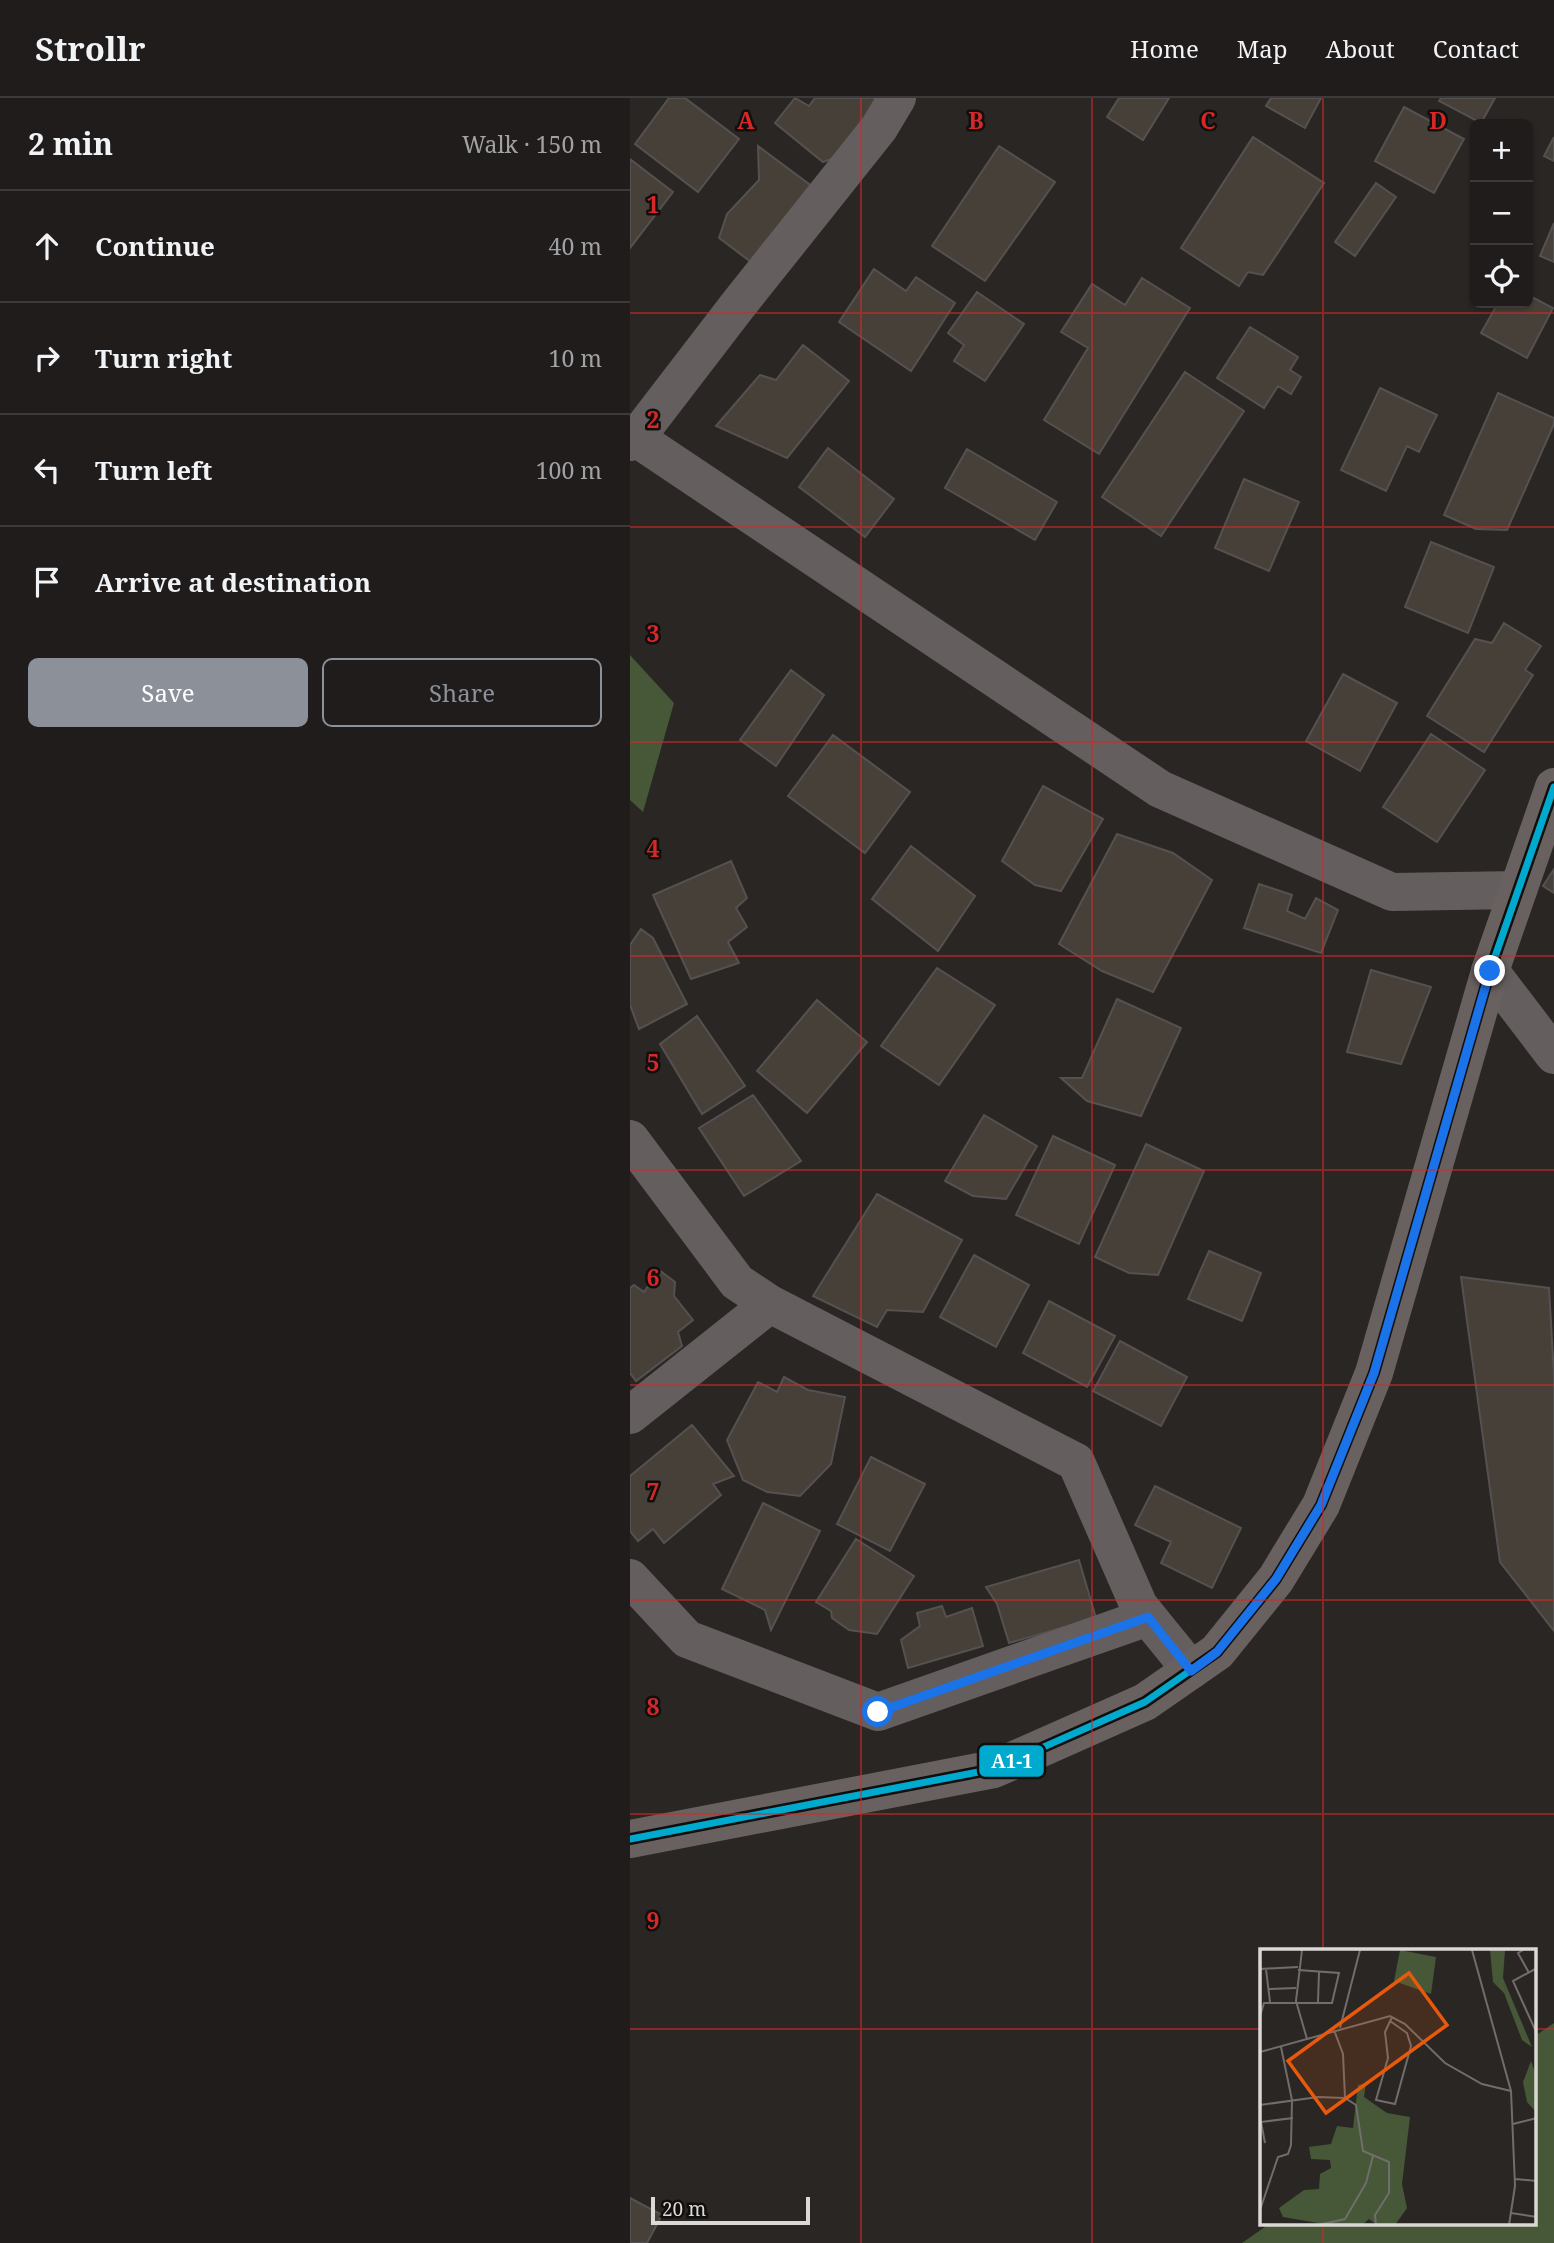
<!DOCTYPE html>
<html lang="en">
<head>
<meta charset="utf-8">
<style>
	body { margin:0; font-family:"Noto Serif",serif; background:#2c2928; color:#f1f3f6 }
	.controls { position:absolute; right:21px; top:21px; display:grid; overflow:hidden; border-radius:10px; box-shadow:0 2px 5px #0004 }
	.controls button { width:63px; height:63px; display:grid; place-items:center; padding:0; border:0; border-bottom:2px solid #3c3a3a; background:#1f1c1b; color:#f1f3f6; font:35px sans-serif }
	.scale { position:absolute; left:21px; bottom:18px; width:159px; box-sizing:border-box; padding-left:7px; border:4px solid #dbd8d6; border-top:0; font-size:19px; line-height:24px; white-space:nowrap; color:#dbd8d6; -webkit-text-stroke:5px #110f0e; paint-order:stroke }
	.stop { position:absolute; width:21px; height:21px; margin:-16px; border:5px solid #1a73e8; border-radius:50%; background:#fff }
	.stop.end { background:#1a73e8; border-color:#fff; box-shadow:0 2px 7px #0008 }
	.list { margin:0; padding:0; list-style:none }
	h2 { display:flex; justify-content:space-between; align-items:center; height:91px; margin:0; padding:0 28px; font-size:30px }
	h2 small { font-size:23px; font-weight:400; color:#a1a1a3 }
	.list li { display:grid; grid-template-columns:46px 1fr auto; gap:21px; align-items:center; box-sizing:border-box; height:112px; padding:0 28px; border-top:2px solid #3c3a3a }
	.list b { display:block; font-size:26px; white-space:nowrap }
	.list em { font-size:23px; font-style:normal; color:#a1a1a3 }
	.actions { display:flex; gap:14px; padding:21px 28px }
	.actions a { flex:1; padding:16px 0; border:2px solid #8c9099; border-radius:10px; text-align:center; font-size:24px; color:#8c9099 }
	.actions .main { background:#8c9099; color:#fff }
	.icon { flex:none; width:38px; height:38px; fill:none; stroke:currentColor; stroke-width:2; stroke-linecap:round; stroke-linejoin:round }
	.map { position:relative; flex:none; width:924px; height:2145px; overflow:hidden }
	header { display:flex; align-items:center; gap:42px; box-sizing:border-box; height:98px; padding:0 35px; background:#1f1c1b; border-bottom:2px solid #3c3a3a }
	header strong { font-size:33px }
	nav { display:flex; gap:38px; margin-inline-start:auto; font-size:24px }
	main { display:flex }
	aside { flex:1; background:#1f1c1b }
	.map>svg:first-child { display:block }
	.forest { fill:#465837 }
	.building { fill:#474039; stroke:#545150; stroke-width:2 }
	.lines { fill:none; stroke-linecap:round; stroke-linejoin:round }
	.street { stroke:#655e5f; stroke-width:38 }
	.secondary { stroke:#686160; stroke-width:38 }
	.bus-1-casing { stroke:#110f0e; stroke-width:12 }
	.bus-1 { stroke:#00a9ce; stroke-width:7 }
	.route { stroke:#1a73e8; stroke-width:9 }
	.grid { fill:none; stroke:#d62828; stroke-width:2; stroke-opacity:0.55 }
	.inset-road { fill:none; stroke:#706d6b; stroke-width:2 }
	.view { fill:#e8590c; fill-opacity:0.15; stroke:#e8590c; stroke-width:3.5 }
	.inset-edge { fill:none; stroke:#dbd8d6; stroke-width:3.5 }
	.grid-label { font-size:23px; text-anchor:middle; font-weight:bold; fill:#d62828; stroke:#110f0e; stroke-width:5; stroke-linejoin:round; paint-order:stroke }
	.line-badge { stroke:#110f0e; stroke-width:2.5 }
	.badge-label { font-size:19px; text-anchor:middle; font-weight:bold; fill:#fff }
</style>
</head>
<body>
<header>
<strong>Strollr</strong>
<nav><a>Home</a><a>Map</a><a>About</a><a>Contact</a></nav>
</header>
<main>
<aside>
<h2>2 min<small>Walk · 150 m</small></h2>
<ul class="list">
<li><svg class="icon" aria-label="ahead" viewBox="0 0 24 24"><path d="M12 20V5M6 11l6-6 6 6"/></svg><div><b>Continue</b></div><em>40 m</em></li>
<li><svg class="icon" aria-label="right" viewBox="0 0 24 24"><path d="M7 20v-9h11M14 6l5 5-5 5"/></svg><div><b>Turn right</b></div><em>10 m</em></li>
<li><svg class="icon" aria-label="left" viewBox="0 0 24 24"><path d="M17 20v-9H6M10 6l-5 5 5 5"/></svg><div><b>Turn left</b></div><em>100 m</em></li>
<li><svg class="icon" aria-label="arrive" viewBox="0 0 24 24"><path d="M6 21V4h12l-3 4 3 4H6"/></svg><div><b>Arrive at destination</b></div></li>
</ul>
<div class="actions"><a class="main">Save</a><a>Share</a></div>
</aside>
<div class="map">
<svg width="924" height="2145" viewBox="0 0 924 2145">
	<rect width="100%" height="100%" fill="#292624"/>
	<path class="forest" d="M0,557L44,605L13,714L0,702Z
		M924,1925V2145H612L639,2126H905V1938Z"/>
	<path class="building" d="M39,0H55L109,41L68,94L5,46Z
		M165,0L179,8L185,0H259L213,57L193,64L145,25Z
		M489,0H539L513,42L477,19Z
		M641,0H691L675,30L636,8Z
		M811,0H865L851,25L809,3Z
		M774,9L834,41L804,95L745,63Z
		M623,39L694,85L633,177L618,174L609,188L551,150Z
		M924,39V63L914,58Z
		M128,48L183,89L125,167L89,140L97,116L129,82Z
		M369,48L425,84L355,183L302,148Z
		M0,61L43,94L0,150Z
		M746,85L766,99L725,158L705,144Z
		M924,125V164L910,158Z
		M244,171L276,193L286,179L325,205L281,273L209,224Z
		M512,180L560,210L469,356L414,322L458,250L431,234L462,186L495,207Z
		M347,194L394,226L355,283L324,263L334,247L318,235Z
		M898,197L923,210L897,260L851,235L868,205H898Z
		M620,229L668,259L660,272L671,279L661,296L648,288L634,310L587,280Z
		M173,247L219,283L157,360L86,328L130,277L146,282Z
		M555,274L614,313L531,438L472,399Z
		M750,290L807,317L789,354L777,348L756,393L711,372Z
		M868,295L924,320V326L877,432L846,431L814,417Z
		M198,350L264,401L235,439L169,389Z
		M337,351L427,404L405,442L315,390Z
		M614,381L669,404L639,473L585,450Z
		M801,444L864,469L838,535L775,509Z
		M874,525L911,548L895,572L903,577L854,654L797,618L845,541L862,545Z
		M161,572L194,597L146,668L110,642Z
		M713,576L767,605L730,673L676,643Z
		M801,636L855,672L807,744L753,709Z
		M203,637L280,694L235,755L158,698Z
		M413,688L473,721L431,793L405,787L372,763Z
		M487,736L543,755L582,782L523,894L472,873L429,846Z
		M281,748L345,798L308,853L242,801Z
		M101,763L117,800L106,810L117,829L98,844L109,865L61,881L23,797Z
		M924,771V795L913,788Z
		M629,786L662,797L657,813L675,821L686,800L708,812L691,855L614,830Z
		M11,831L23,840L57,906L9,931L0,907V847Z
		M307,870L365,907L309,987L251,948Z
		M741,872L801,889L771,966L717,954Z
		M487,901L551,930L511,1018L457,1003L431,980H452Z
		M187,902L237,944L177,1015L127,973Z
		M67,918L115,988L72,1016L30,946Z
		M123,997L171,1063L114,1098L69,1030Z
		M354,1017L407,1048L376,1101L343,1098L315,1083Z
		M423,1038L485,1067L449,1146L386,1117Z
		M516,1046L574,1073L528,1177L499,1175L465,1159Z
		M247,1096L332,1142L293,1214L257,1212L247,1229L183,1198Z
		M579,1153L631,1175L612,1223L558,1201Z
		M344,1157L399,1187L366,1249L310,1219Z
		M29,1172L45,1184L44,1198L63,1222L48,1234L52,1248L6,1283L0,1275V1190L4,1187L14,1194Z
		M831,1179L919,1190L924,1278V1533L870,1464Z
		M419,1203L485,1238L457,1289L393,1255Z
		M490,1243L557,1279L531,1328L463,1293Z
		M154,1279L178,1292L215,1299L201,1366L170,1398L137,1394L113,1382L97,1342L128,1284L147,1294Z
		M62,1327L104,1378L83,1386L91,1397L34,1445L23,1431L8,1443L0,1433V1378Z
		M241,1359L295,1386L260,1453L207,1426Z
		M525,1388L611,1430L582,1490L531,1465L541,1444L505,1427Z
		M133,1405L190,1433L141,1532L135,1512L92,1491Z
		M226,1441L284,1478L247,1536L219,1532L202,1520L201,1513L186,1504Z
		M449,1462L466,1520L379,1545L367,1506L356,1489Z
		M312,1508L316,1519L342,1510L353,1548L278,1570L271,1542L290,1528L287,1515Z
		M0,2100L32,2117L17,2145H0Z"/>
	<g class="lines">
		<path class="street" d="M6,340L530,691L762,794L888,792
			M0,344L6,340L108,207L249,30L267,0
			M860,873L924,957
			M0,1041L107,1184L140,1206L446,1364L509,1508L561,1572
			M0,1317L140,1206
			M0,1480L57,1541L248,1614L518,1519"/>
		<path class="secondary" d="M0,1741L364,1671L515,1604L587,1554L646,1481L691,1407L744,1275L860,873L924,689"/>
		<defs>
			<path id="bus-1" d="M0,1741L364,1671L515,1604L587,1554L646,1481L691,1407L744,1275L860,873L924,689"/>
		</defs>
		<use href="#bus-1" class="bus-1-casing"/>
		<use href="#bus-1" class="bus-1"/>
	</g>
	<g class="lines">
		<path class="route" d="M248,1614L518,1519L561,1573L587,1554L646,1481L691,1407L744,1275L860,873"/>
	</g>
	<path class="grid" d="M231,0V2145M462,0V2145M693,0V1853M0,215H924M0,429H924M0,644H924M0,858H924M0,1072H924M0,1287H924M0,1502H924M0,1716H924M0,1931H632M905,1931H924M693,2126V2145"/>
	<g transform="translate(630 1851)">
		<rect width="276" height="276" fill="#292624"/>
		<path d="M140,1L176,8L171,45L134,32ZM230,1H245L243,29L272,98L262,91L244,44L233,33ZM271,112L275,123L276,163L267,153L263,133ZM106,134L104,148L127,164L150,168L142,235L147,259L135,276H117L109,270L102,276H70L23,268L19,259L44,241L59,240L60,225L71,219L70,211L51,210L49,198L71,195L77,177L93,179L98,136Z" fill="#465837"/>
		<path class="inset-road" d="M42,1L36,52L47,90M212,1L251,142L255,237L249,276M263,1L258,4L269,24M277,19L253,32L277,85M0,20L38,18M6,20L10,53M9,40L36,39M58,53L59,23M0,67L4,54H72L79,24L38,21M130,72L147,84L151,97L135,155L116,151L128,109L125,83L132,68M80,79L100,1M74,81L83,105L85,149M0,103L130,67L145,75L185,114L222,135L251,142M0,156L58,148L85,149L96,156L103,202L129,213V244L115,266L116,276M253,175L277,169M5,194L1,173L33,169M255,230L277,232M0,261L18,208L28,205L31,196L32,151L21,98M251,264L277,268M58,276L85,270L106,234L113,207"/>
		<path class="view" d="M149,24L187,76L66,164L28,112Z"/>
		<rect width="276" height="276" class="inset-edge"/>
	</g>
	<g class="grid-label">
		<text x="116" y="31">A</text>
		<text x="346" y="31">B</text>
		<text x="578" y="31">C</text>
		<text x="808" y="31">D</text>
		<text x="23" y="115">1</text>
		<text x="23" y="330">2</text>
		<text x="23" y="544">3</text>
		<text x="23" y="759">4</text>
		<text x="23" y="973">5</text>
		<text x="23" y="1188">6</text>
		<text x="23" y="1402">7</text>
		<text x="23" y="1617">8</text>
		<text x="23" y="1831">9</text>
	</g>
	<rect class="line-badge" x="348" y="1646" width="67" height="34" rx="7" fill="#00a9ce"/>
	<g class="badge-label">
		<text x="382" y="1670">A1-1</text>
	</g>
</svg>
<div class="controls">
<button>+</button>
<button>−</button>
<button><svg class="icon" aria-label="locate" viewBox="0 0 24 24"><circle cx="12" cy="12" r="6"/><path d="M12 2v4M12 18v4M2 12h4M18 12h4"/></svg></button>
</div>
<div class="scale">20 m</div>
<div class="stop" style="left:248px;top:1614px"></div>
<div class="stop end" style="left:860px;top:873px"></div>
</div>
</main>
</body>
</html>
